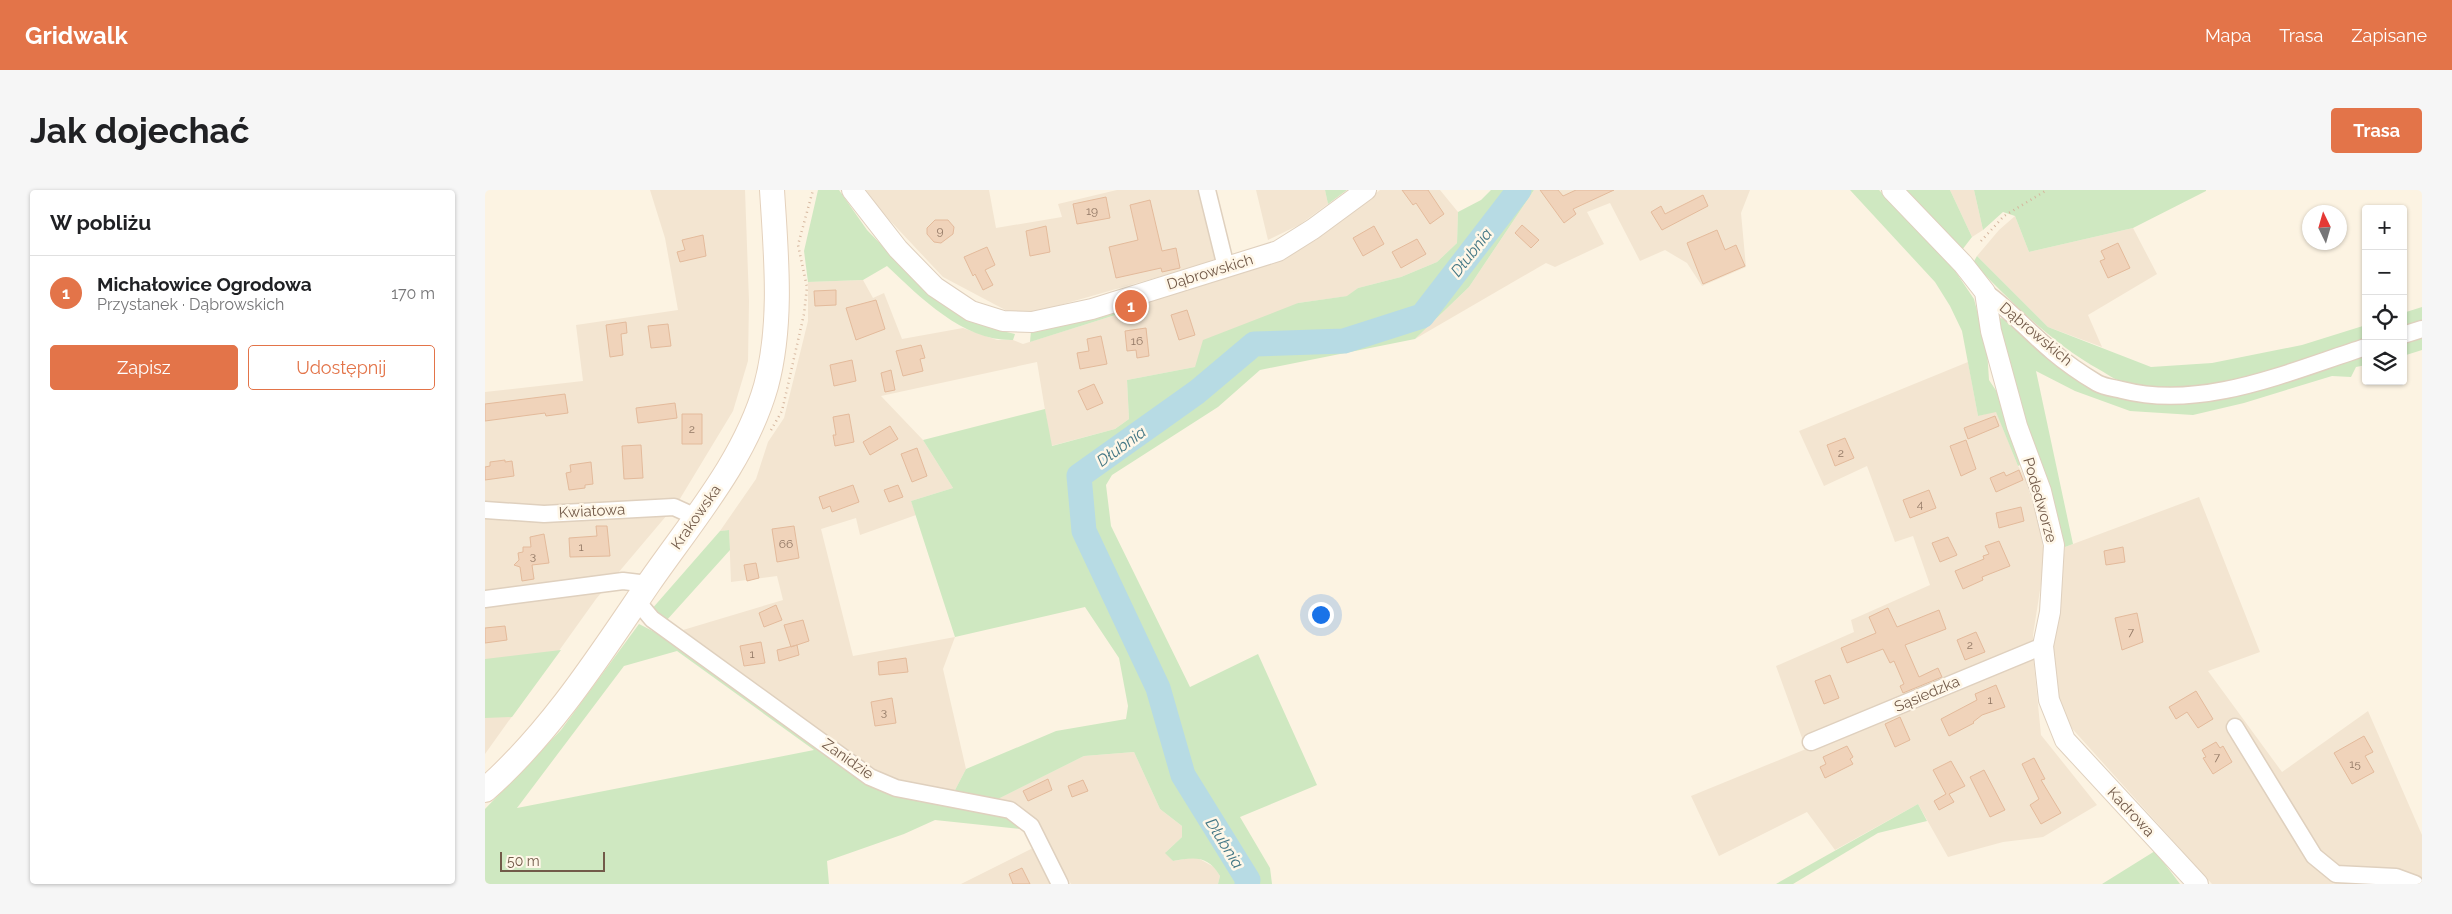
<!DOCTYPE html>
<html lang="pl">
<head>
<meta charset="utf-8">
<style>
	body { margin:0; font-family:Raleway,sans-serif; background:#f6f6f6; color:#202124 }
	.controls { position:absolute; right:15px; top:15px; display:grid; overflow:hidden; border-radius:5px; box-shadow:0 1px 4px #0004 }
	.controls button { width:45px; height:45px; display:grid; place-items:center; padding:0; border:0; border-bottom:1px solid #e0e0e0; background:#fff; color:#202124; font:25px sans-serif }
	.compass { position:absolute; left:1817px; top:15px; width:45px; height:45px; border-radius:50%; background:#fff; box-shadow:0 1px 4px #0004; rotate:355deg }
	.scale { position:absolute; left:15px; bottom:12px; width:105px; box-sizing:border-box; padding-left:5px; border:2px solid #725a49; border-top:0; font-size:14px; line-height:18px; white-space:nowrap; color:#725a49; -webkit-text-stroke:4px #fff7e8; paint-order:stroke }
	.you { position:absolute; left:835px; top:424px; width:18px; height:18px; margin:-12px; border:4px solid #fff; border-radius:50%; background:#1a73e8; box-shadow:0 0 0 8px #1a73e833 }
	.badge { display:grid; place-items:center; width:32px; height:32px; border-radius:50%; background:#e37449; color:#fff; font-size:16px; font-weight:700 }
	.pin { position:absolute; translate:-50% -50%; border:2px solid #fff; box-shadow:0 1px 5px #0006 }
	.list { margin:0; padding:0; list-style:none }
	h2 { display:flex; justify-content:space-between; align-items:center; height:65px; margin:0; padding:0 20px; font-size:21px }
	h2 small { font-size:16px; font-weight:400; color:#757577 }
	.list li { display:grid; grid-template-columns:32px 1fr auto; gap:15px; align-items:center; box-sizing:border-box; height:75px; padding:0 20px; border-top:1px solid #e0e0e0 }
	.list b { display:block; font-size:19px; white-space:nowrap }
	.list p { margin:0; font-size:16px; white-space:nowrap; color:#757577 }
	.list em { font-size:16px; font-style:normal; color:#757577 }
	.actions { display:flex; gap:10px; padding:15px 20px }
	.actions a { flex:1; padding:11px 0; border:1px solid #e37449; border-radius:5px; text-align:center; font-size:18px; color:#e37449 }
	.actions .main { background:#e37449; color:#fff }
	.icon { flex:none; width:28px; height:28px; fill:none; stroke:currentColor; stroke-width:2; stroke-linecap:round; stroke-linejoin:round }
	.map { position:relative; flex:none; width:1937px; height:694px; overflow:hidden; border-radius:5px }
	header { display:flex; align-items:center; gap:30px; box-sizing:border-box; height:70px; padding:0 25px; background:#e37449; color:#fff }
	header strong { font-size:24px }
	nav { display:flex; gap:28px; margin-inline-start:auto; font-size:18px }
	.intro { display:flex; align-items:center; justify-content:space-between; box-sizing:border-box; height:120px; padding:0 30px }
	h1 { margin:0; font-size:35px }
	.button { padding:12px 22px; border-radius:5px; background:#e37449; color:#fff; font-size:18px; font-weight:700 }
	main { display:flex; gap:30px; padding:0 30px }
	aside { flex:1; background:#fff; border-radius:5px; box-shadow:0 1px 4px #0004 }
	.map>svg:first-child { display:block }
	.residential { fill:#f3e5d1 }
	.green { fill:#cfe8c1; fill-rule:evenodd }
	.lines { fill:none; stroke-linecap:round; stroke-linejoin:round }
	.river { stroke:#b7dbe4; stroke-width:25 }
	.building { fill:#f0d3ba; stroke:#e3ba9b }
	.minor-casing { stroke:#dfd0be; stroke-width:19 }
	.tertiary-casing { stroke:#dfd0be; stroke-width:22 }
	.secondary-casing { stroke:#e4d1bc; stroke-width:26 }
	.path { stroke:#d5b69e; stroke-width:2.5; stroke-dasharray:1 4; stroke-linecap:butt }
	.minor { stroke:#fff; stroke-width:16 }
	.tertiary { stroke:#fff; stroke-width:20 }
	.secondary { stroke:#fff; stroke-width:24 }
	.labels { text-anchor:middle; stroke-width:5; stroke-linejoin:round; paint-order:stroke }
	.number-label { font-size:12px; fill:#927865 }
	.street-label { font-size:15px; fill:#725a49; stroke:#fff7e8 }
	.water-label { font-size:16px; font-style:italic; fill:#437785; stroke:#fff7e8 }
</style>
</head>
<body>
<header>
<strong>Gridwalk</strong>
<nav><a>Mapa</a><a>Trasa</a><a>Zapisane</a></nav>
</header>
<div class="intro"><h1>Jak dojechać</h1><a class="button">Trasa</a></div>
<main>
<aside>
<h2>W pobliżu<small></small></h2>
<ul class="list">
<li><span class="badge">1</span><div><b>Michałowice Ogrodowa</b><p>Przystanek · Dąbrowskich</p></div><em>170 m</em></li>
</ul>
<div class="actions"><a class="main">Zapisz</a><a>Udostępnij</a></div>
</aside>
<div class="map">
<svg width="1937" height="694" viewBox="0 0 1937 694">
	<rect width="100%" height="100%" fill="#fcf3e2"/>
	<path class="residential" d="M165,0H260L264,111L263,171L248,221L193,312L111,409L0,564V202L98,191L91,135L193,120L180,48Z
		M381,0H504L511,38L577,27L573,14L632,0H717L733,70L547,123H526L458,87L397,22Z
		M771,0H840L843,14L814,35L783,50Z
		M895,0H955L973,22L972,53L952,72L916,87L873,98L863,106L813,113L710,177L642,190L644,229L630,239L566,256L552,172L396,206L438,250L468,298L426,311L431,325L375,345L371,328L336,339L368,466L470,447L458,479L481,579L469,602L407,591L382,580L198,440L298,410L292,386L246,392L244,340L235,341L271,289L283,252L299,228L323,131V92L378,90L388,108L399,103L417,149L478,138L512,150H528L538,154L656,117L654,113L747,85L831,50Z
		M1049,0H1265L1256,23L1261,77L1217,96L1202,73L1180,60L1155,71L1125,13L1102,22L1119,54L1070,77L1061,73L930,149L984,97Z
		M1465,0H1489L1498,40L1487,47Z
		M1530,26L1544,62L1648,38L1672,84L1603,125L1617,157L1563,137L1492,66L1514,40Z
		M1483,172L1493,226L1511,221L1533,276L1540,287L1554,336L1560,368L1548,445V464L1556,545L1612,615L1558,647L1518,652L1463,667L1433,614L1350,660L1322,622L1234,666L1206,606L1321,559L1291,476L1369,442L1366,430L1445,395L1428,346L1410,352L1382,276L1339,296L1314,241Z
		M1714,307L1775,462L1723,481L1797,582L1883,521L1937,645V694H1727L1583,534L1571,506L1568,457L1580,357Z
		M649,562L675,619L697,636V647L681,662L688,671L711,667L729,677L735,686L733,694H586L550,631L513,609L599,566Z
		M548,658L568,694H476Z"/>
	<path class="green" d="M333,0H354L382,40L412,71L472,122L505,138L530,144L528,150C478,151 436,108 402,76L378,90L323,92L319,61Z
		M840,0H862L843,14Z
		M1006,0H1049L984,97L930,149L775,180L733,217L627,285L621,295L626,336L705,497L773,464L832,595L755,627L785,678L787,694H733L735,686C723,665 709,667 688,671L680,663L697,647V636L675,619L649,562L599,566L513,609L469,602L481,579L571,541L641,529L643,516L634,468L600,417L470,447L426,311L468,298L438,250L560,219L567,256L630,239L644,229L642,190L710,177L718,150L813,113L862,106L873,98L916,87L952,72L972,53L973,22L996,10Z
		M1365,0H1394L1462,69L1489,109L1502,160L1504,190L1516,208L1537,274L1533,276L1511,222L1493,226L1477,141L1465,116L1450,92Z
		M1417,0H1465L1487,47L1477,60Z
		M1489,0H1721V1L1648,38L1544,62L1530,26L1518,22L1498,40Z
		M1492,66L1563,137L1666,177L1727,173L1817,155L1881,135V149C1808,172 1715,212 1638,192C1630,190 1622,184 1615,180C1566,153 1527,112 1488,73Z
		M641,117L643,121L545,152L546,141Z
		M1937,117V132L1918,138V123Z
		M1515,128L1525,130L1615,200L1651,212L1691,213L1881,163V175L1871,177L1866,187L1847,186L1759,213L1708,225L1645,221L1590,201L1551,181L1588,354L1580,357L1521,171L1512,135Z
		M1937,145V160L1918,166V151Z
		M244,340L245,360L181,431L166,420L235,341Z
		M154,434L203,459L360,577L521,622L536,639L450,630L419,644L342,671L344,694H0V619L76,540ZM192,461L329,560L32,618L139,476Z
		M76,460L27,527L0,528V469Z
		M1433,614L1442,631L1393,643L1308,694H1291Z
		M1670,661L1695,694H1617Z"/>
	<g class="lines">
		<path class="river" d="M762,694L763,690L698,585L673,498L599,341L594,286L712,202L769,154L859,151L937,126L1034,0"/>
	</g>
	<path class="building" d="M917,0H943L959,24L945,34L931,13L928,15Z
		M1055,0H1073L1078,6L1091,0H1129L1088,19L1091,24L1079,33Z
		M1218,5L1223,16L1177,40L1166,22L1176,16L1180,24Z
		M621,7L625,28L592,34L588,14Z
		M665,10L677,61L691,58L695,78L677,82L676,78L631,88L624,57L653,50L645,15Z
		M450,30H463L469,37L468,44L456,53L449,52L442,44V38Z
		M1037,35L1054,50L1046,58L1030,43Z
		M561,36L565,62L545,66L541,41Z
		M889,36L899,54L878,66L868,48Z
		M1232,40L1240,60L1251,55L1260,76L1218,94L1202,53Z
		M218,45L221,66L195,72L192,62L200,60L197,50Z
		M932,49L941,64L916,78L907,62Z
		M1633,53L1645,78L1623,88L1615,71L1620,69L1616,61Z
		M502,57L510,75L500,80L508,95L498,100L490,84L488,86L479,67Z
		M351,100V115L330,116L329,101Z
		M391,110L400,139L371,150L361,118Z
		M702,120L710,145L694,150L686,125Z
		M141,132L142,143L136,144L138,165L125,167L121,135Z
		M183,134L186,156L166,158L163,136Z
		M661,138L664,166L652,168L651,160L642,161L640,141Z
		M616,146L622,174L595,179L592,163L604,161L602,149Z
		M436,155L440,168L435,169L438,181L418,186L411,161Z
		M367,170L371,191L349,196L345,175Z
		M406,180L410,200L400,202L396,183Z
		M609,194L618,213L602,220L593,201Z
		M80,204L83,223L61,226L60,223L0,231V214Z
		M190,213L192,228L153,233L151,218Z
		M197,224H217V254H197Z
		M364,224L369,252L350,256L348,245H351L348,227Z
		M1510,226L1514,236L1483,249L1479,238Z
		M405,236L413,249L385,265L378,252Z
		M1360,248L1369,268L1350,276L1342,255Z
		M1481,250L1491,279L1476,286L1465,256Z
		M156,255L158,288L139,289L137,256Z
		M432,258L442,286L427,292L416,264Z
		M20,270V272L27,271L29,286L0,290V277L5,276V272Z
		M106,272L108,294L100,295V298L84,300L81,283L86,282L85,275Z
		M1534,280L1538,290L1511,302L1505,288L1519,282L1521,286Z
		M368,295L374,312L347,322L345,316L338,319L334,307Z
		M413,295L418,307L404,312L399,300Z
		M1444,300L1451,318L1425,328L1418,310Z
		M1536,317L1539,331L1514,338L1511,323Z
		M111,336H122L125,366L85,367L84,348L112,346Z
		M309,336L314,368L292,372L287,339Z
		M59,344L64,373L47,375L49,389L37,391L35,377L29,375L34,370L33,363L38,362V357H46L45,347Z
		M1463,347L1472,365L1455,372L1447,353Z
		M1514,351L1525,376L1497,387L1498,390L1478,399L1470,381L1499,369L1498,366L1504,364L1500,356Z
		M1638,357L1640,372L1621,375L1619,361Z
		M271,373L274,388L262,391L259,375Z
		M291,415L297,430L279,437L274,423Z
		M1403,418L1412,437L1454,420L1461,439L1420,455L1434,487L1453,478L1457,487L1418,503L1415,496L1419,494L1409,471L1405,473L1398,459L1362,473L1356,458L1391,443L1384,427Z
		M1652,423L1658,452L1637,460L1630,428Z
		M318,430L324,451L306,457L299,435Z
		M20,436L22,450L0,453V438Z
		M1491,442L1500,462L1480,470L1472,450Z
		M276,452L280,473L259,476L255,456Z
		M312,455L314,465L294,471L292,460Z
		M421,468L423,482L394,485L393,472Z
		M1345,485L1354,508L1339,514L1330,491Z
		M1511,495L1520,517L1497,525L1488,532L1489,533L1464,546L1456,529L1492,510L1490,504Z
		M1711,501L1728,529L1713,538L1702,522L1691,529L1684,517Z
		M407,508L411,533L390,536L386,512Z
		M1415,527L1425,550L1410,557L1400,534Z
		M1879,546L1888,562L1880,566L1889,582L1867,594L1849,563Z
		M1731,552L1735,558L1738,556L1747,572L1728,584L1718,568L1721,567L1717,560Z
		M1362,556L1368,567L1365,569L1368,574L1340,588L1335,577L1341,574L1338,567Z
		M1549,568L1560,589L1556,590L1576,623L1556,634L1545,615L1554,609L1537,574Z
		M1466,571L1480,596L1464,604L1469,612L1454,620L1449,611L1461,604L1448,580Z
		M1499,580L1520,620L1505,627L1485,587Z
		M563,589L567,600L543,611L538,601Z
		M598,590L603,601L587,607L583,596Z
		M537,678L545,694H528L524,684Z"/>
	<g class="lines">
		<defs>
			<path id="minor" d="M722,0L741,77
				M1500,102C1525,120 1545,143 1568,162C1581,173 1597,184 1612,193C1619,197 1629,198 1637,200C1718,221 1805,181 1881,157
				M1918,145L1937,139
				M0,320L59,324L189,317L211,327
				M0,409L138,391L163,394
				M152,411L167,429L385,587L411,598L525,620L546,636L575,694
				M1750,537L1829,666L1851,684L1911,687L1930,694
				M1326,552L1558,456"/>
			<path id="tertiary" d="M367,0L413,59L450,97L486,121L518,131L547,132L607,119L793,61L828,39L881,0
				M1407,0L1478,74L1500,102L1506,141L1532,236L1556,301L1569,355L1565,422L1558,456L1564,510L1580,550L1713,694"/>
			<path id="secondary" d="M0,600C66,542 115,465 164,393C207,331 260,270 281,196C298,133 291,64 287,0"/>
		</defs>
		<use href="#minor" class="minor-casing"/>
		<use href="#tertiary" class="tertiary-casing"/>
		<use href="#secondary" class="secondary-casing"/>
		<path class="path" d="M1496,51L1519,26L1562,0
			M286,240L297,221L319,124L322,97L313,55L328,0"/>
		<use href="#minor" class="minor"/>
		<use href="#tertiary" class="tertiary"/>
		<use href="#secondary" class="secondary"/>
	</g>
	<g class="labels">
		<g class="number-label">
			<text x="607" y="25">19</text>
			<text x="455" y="45">9</text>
			<text x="652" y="155">16</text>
			<text x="207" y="243">2</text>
			<text x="1356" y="267">2</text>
			<text x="1435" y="318">4</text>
			<text x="301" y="358">66</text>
			<text x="96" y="361">1</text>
			<text x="48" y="370">3</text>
			<text x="1646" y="446">7</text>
			<text x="1485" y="459">2</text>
			<text x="267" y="468">1</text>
			<text x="1505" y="514">1</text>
			<text x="399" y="526">3</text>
			<text x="1732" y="571">7</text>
			<text x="1870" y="578">15</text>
		</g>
		<g class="street-label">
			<text transform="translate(725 82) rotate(-17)" y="5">Dąbrowskich</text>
			<text transform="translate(1551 144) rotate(40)" y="5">Dąbrowskich</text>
			<text transform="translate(1555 310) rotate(74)" y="5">Podedworze</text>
			<text transform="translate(107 321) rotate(-3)" y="5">Kwiatowa</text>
			<text transform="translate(211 327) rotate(-55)" y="5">Krakowska</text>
			<text transform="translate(1442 504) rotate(-23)" y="5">Sąsiedzka</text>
			<text transform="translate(363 569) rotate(35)" y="5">Zanidzie</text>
			<text transform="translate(1646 622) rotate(47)" y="5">Kadrowa</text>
		</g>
		<g class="water-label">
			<text transform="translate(986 62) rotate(-52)" y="6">Dłubnia</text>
			<text transform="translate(636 256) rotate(-36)" y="6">Dłubnia</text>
			<text transform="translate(740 653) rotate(58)" y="6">Dłubnia</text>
		</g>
	</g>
</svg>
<div class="controls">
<button>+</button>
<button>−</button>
<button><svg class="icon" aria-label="locate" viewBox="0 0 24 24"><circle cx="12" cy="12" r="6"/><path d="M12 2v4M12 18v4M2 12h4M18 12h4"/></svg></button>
<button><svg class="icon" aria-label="layers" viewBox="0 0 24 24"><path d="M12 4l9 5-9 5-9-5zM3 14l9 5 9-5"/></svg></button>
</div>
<svg class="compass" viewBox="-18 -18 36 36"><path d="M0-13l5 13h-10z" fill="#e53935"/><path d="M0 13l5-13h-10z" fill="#757577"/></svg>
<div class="scale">50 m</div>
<div class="you"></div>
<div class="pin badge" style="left:646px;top:116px">1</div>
</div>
</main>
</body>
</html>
